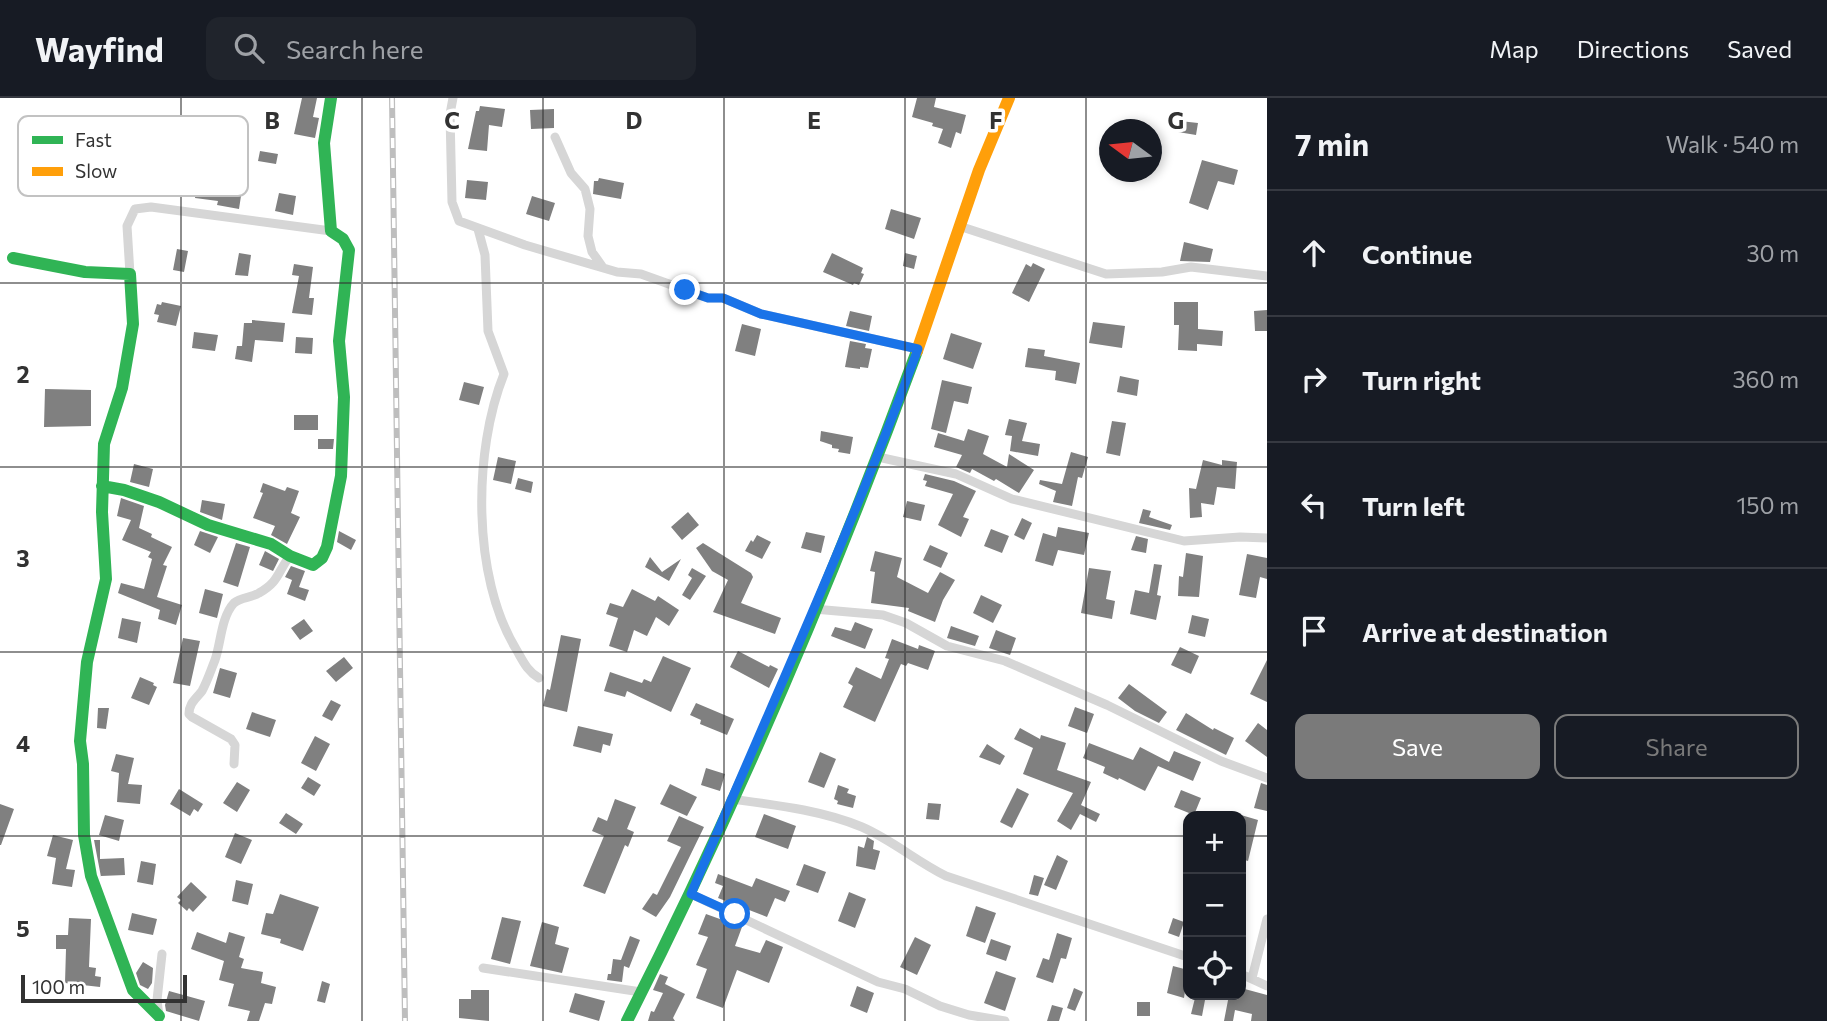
<!DOCTYPE html>
<html lang="en">
<head>
<meta charset="utf-8">
<style>
	body { margin:0; font-family:Commissioner,sans-serif; background:#20242c; color:#f1f3f6 }
	.controls { position:absolute; right:21px; bottom:21px; display:grid; overflow:hidden; border-radius:14px; box-shadow:0 4px 10px #0003 }
	.controls button { width:63px; height:63px; display:grid; place-items:center; padding:0; border:0; border-bottom:2px solid #363941; background:#171b24; color:#f1f3f6; font:35px sans-serif }
	.compass { position:absolute; left:1099px; top:21px; width:63px; height:63px; border-radius:50%; background:#171b24; box-shadow:0 4px 10px #0003; rotate:285deg }
	.scale { position:absolute; left:21px; bottom:18px; width:166px; box-sizing:border-box; padding-left:7px; border:4px solid #323232; border-top:0; font-size:19px; line-height:24px; white-space:nowrap; color:#323232; -webkit-text-stroke:5px #fff; paint-order:stroke }
	.stop { position:absolute; width:21px; height:21px; margin:-16px; border:5px solid #1a73e8; border-radius:50%; background:#fff }
	.stop.end { background:#1a73e8; border-color:#fff; box-shadow:0 2px 7px #0008 }
	.list { margin:0; padding:0; list-style:none }
	h2 { display:flex; justify-content:space-between; align-items:center; height:91px; margin:0; padding:0 28px; font-size:30px }
	h2 small { font-size:23px; font-weight:400; color:#9ea1a6 }
	.list li { display:grid; grid-template-columns:46px 1fr auto; gap:21px; align-items:center; box-sizing:border-box; height:126px; padding:0 28px; border-top:2px solid #363941 }
	.list b { display:block; font-size:26px; white-space:nowrap }
	.list em { font-size:23px; font-style:normal; color:#9ea1a6 }
	.actions { display:flex; gap:14px; padding:21px 28px }
	.actions a { flex:1; padding:16px 0; border:2px solid #7a7a7a; border-radius:14px; text-align:center; font-size:24px; color:#7a7a7a }
	.actions .main { background:#7a7a7a; color:#fff }
	.icon { flex:none; width:38px; height:38px; fill:none; stroke:currentColor; stroke-width:2; stroke-linecap:round; stroke-linejoin:round }
	.map { position:relative; flex:none; width:1267px; height:923px; overflow:hidden }
	header { display:flex; align-items:center; gap:42px; box-sizing:border-box; height:98px; padding:0 35px; background:#171b24; border-bottom:2px solid #363941 }
	header strong { font-size:33px }
	nav { display:flex; gap:38px; margin-inline-start:auto; font-size:24px }
	.search { width:490px; height:63px; background:#20242c; display:flex; align-items:center; gap:18px; box-sizing:border-box; padding:0 24px; border-radius:14px; color:#9ea1a6; font-size:26px }
	main { display:flex }
	aside { flex:1; background:#171b24 }
	.map>svg:first-child { display:block }
	.building { fill:#808080 }
	.lines { fill:none; stroke-linecap:round; stroke-linejoin:round }
	.street { stroke:#d6d6d6; stroke-width:9 }
	.fast { stroke:#30b455; stroke-width:12 }
	.slow { stroke:#ff9f0a; stroke-width:12 }
	.rail-casing { stroke:#bebebe; stroke-width:6 }
	.rail { stroke:#fff; stroke-width:3.5; stroke-dasharray:10; stroke-linecap:butt }
	.route { stroke:#1a73e8; stroke-width:9 }
	.grid { fill:none; stroke:#323232; stroke-width:2; stroke-opacity:0.55 }
	.key { fill:#fff; stroke:#c2c2c2; stroke-width:2 }
	.key-label { font-size:19px; fill:#323232 }
	.grid-label { font-size:23px; text-anchor:middle; font-weight:bold; fill:#323232; stroke:#fff; stroke-width:7; stroke-linejoin:round; paint-order:stroke }
</style>
</head>
<body>
<header>
<strong>Wayfind</strong>
<div class="search"><svg class="icon" aria-label="search" viewBox="0 0 24 24"><circle cx="10" cy="10" r="6"/><path d="M15 15l6 6"/></svg>Search here</div>
<nav><a>Map</a><a>Directions</a><a>Saved</a></nav>
</header>
<main>
<div class="map">
<svg width="1267" height="923" viewBox="0 0 1267 923">
	<rect width="100%" height="100%" fill="#fff"/>
	<path class="building" d="M302,0H317L313,19L319,20L315,40L294,36Z
		M917,0H936L934,9L966,17L961,36L956,34L951,50L938,45L943,31L932,28L933,25L912,19Z
		M480,8L505,11L502,29L489,27L487,53L468,51L476,13H479Z
		M554,11V30L531,31L530,12Z
		M1180,23L1198,25L1196,37L1178,34Z
		M260,53L278,56L276,66L258,63Z
		M1202,62L1238,72L1234,87L1218,83L1208,112L1189,105Z
		M198,73L222,76L223,73L231,74L229,89L238,91L236,97L241,98L239,111L217,107L218,103L195,100Z
		M599,80L624,85L621,101L593,96L594,83H598Z
		M467,82L488,84L486,102L465,100Z
		M279,95L296,98L293,117L275,113Z
		M532,98L555,105L549,123L526,116Z
		M891,111L921,120L914,141L885,131Z
		M1184,144L1213,151L1210,164L1180,163Z
		M177,151L188,153L184,174L173,172Z
		M239,155L251,157L248,178L235,177Z
		M832,155L863,170L861,175L864,176L859,187L854,185L853,187L823,174Z
		M905,155L917,158L914,171L903,168Z
		M1033,165L1045,171L1029,204L1012,195L1026,166L1031,169Z
		M294,166L313,169L309,200H314L312,217L292,215L299,178L292,177Z
		M162,204L181,208L176,228L157,224L159,217L154,216L157,206L161,207Z
		M1174,204H1198V231L1223,233L1222,248L1197,246V253L1178,252L1179,227H1174Z
		M1267,212V233H1255L1254,213Z
		M850,213L872,218L869,233L846,228Z
		M252,222L285,225L283,244L255,242L252,264L235,261L237,248H242L244,225H252Z
		M1093,224L1125,228L1122,250L1089,245Z
		M742,226L761,231L755,258L735,253Z
		M194,234L218,237L215,253L192,250Z
		M951,235L982,245L973,271L943,261Z
		M296,239L313,240L312,256L295,255Z
		M850,243L866,246L865,250L872,251L868,270L860,269V271L845,269Z
		M1028,250L1045,252L1044,258L1080,265L1076,286L1055,282L1056,273L1025,269Z
		M1120,278L1139,282L1137,298L1117,294Z
		M942,282L972,289L968,306L954,303L946,335L931,331Z
		M464,284L484,289L479,307L459,302Z
		M45,291L91,292V328L44,329Z
		M294,317H318V332H294Z
		M1009,321L1027,325L1022,343L1040,346L1038,358L1010,353L1012,338L1005,337Z
		M1112,323L1126,325L1120,358L1106,355Z
		M968,331L989,338L983,356L1007,369L1009,356L1034,372L1019,395L996,381L994,383L972,371L970,375L956,369L962,357L934,349L938,335L964,343Z
		M821,333L853,339L850,356L838,354L839,351L832,350V347L820,343Z
		M318,341H334L333,351H318Z
		M1071,354L1088,359L1082,380L1078,379L1072,408L1053,404L1056,393L1039,386L1040,382L1062,386Z
		M498,359L516,363L511,386L493,382Z
		M1203,362L1222,367V362L1237,364L1235,391L1217,389L1214,407L1201,405L1202,419L1190,420L1189,390L1196,391Z
		M134,366L153,371L149,389L130,384Z
		M925,376L954,383L976,393L963,419L969,421L961,439L938,427L953,396L925,388L927,383L923,382Z
		M518,380L533,384L531,395L515,391Z
		M263,385L285,393L287,389L299,393L291,415L300,419L287,446L271,437L275,428L253,420L263,395L260,394Z
		M121,400L144,408L139,430L152,436L151,439L172,449L163,467L167,468L157,499L182,507L176,527L158,521L160,512L118,495L121,485L144,491L152,461L148,459L151,454L122,442L131,422L117,418Z
		M202,402L225,406L222,422L200,414Z
		M907,403L925,407L921,423L903,419Z
		M1143,411L1151,413L1149,419L1172,427L1170,432L1139,425Z
		M688,414L699,427L682,442L671,429Z
		M1022,420L1032,425L1024,442L1014,437Z
		M1058,429L1089,435L1084,457L1058,452L1053,468L1035,463L1043,435L1056,439Z
		M991,431L1009,438L1002,455L984,448Z
		M200,433L218,439L210,455L194,447Z
		M339,433L356,442L351,452L337,444Z
		M806,434L825,438L821,455L801,450Z
		M757,437L771,444L762,461L745,453L751,442L753,444Z
		M1136,438L1148,441L1146,455L1131,452Z
		M236,445L250,449L238,489L223,484Z
		M703,445L751,475L753,479L741,505L781,520L775,536L713,514L728,482L712,473L696,450Z
		M930,447L948,455L941,470L923,462Z
		M265,453L279,461L273,473L259,467Z
		M875,453L902,460L897,479L928,495L940,474L955,482L943,502L935,524L908,513L909,510L871,505L875,474L870,473Z
		M1186,455L1203,458L1199,499L1178,498L1179,478L1183,479Z
		M1247,456L1267,460V481L1260,479L1256,500L1239,497Z
		M650,459L662,474L681,461L669,483L645,469Z
		M1154,466L1162,467L1157,497L1161,498L1156,522L1130,516L1135,492L1149,495Z
		M291,468L305,473L299,489L309,492L305,503L287,496L292,482L285,479Z
		M692,470L706,478L690,502L682,497L692,480L688,477Z
		M1089,470L1111,473L1106,501L1115,503L1112,521L1081,515Z
		M205,491L223,496L217,520L199,515Z
		M632,491L655,503L658,498L679,512L669,528L656,519L647,538L634,532L627,554L609,548L618,520L606,516L610,505L623,509Z
		M981,497L1002,507L993,525L973,515Z
		M1192,517L1209,521L1205,539L1188,535Z
		M122,520L141,524L137,545L118,540Z
		M304,521L313,533L300,542L291,530Z
		M855,524L873,531L865,551L831,538L835,529L851,533Z
		M951,528L979,538L975,548L947,540Z
		M996,532L1016,540L1010,557L989,550Z
		M561,537L581,541L567,614L543,608L547,591L550,592Z
		M183,540L200,543L190,588L173,585Z
		M892,541L918,551L919,547L935,553L928,572L908,565L906,568L901,566L875,624L843,609L853,588L848,585L856,569L881,581L889,561L885,560Z
		M1180,549L1199,558L1191,576L1171,567Z
		M738,553L769,569L770,567L778,571L769,590L730,569Z
		M663,558L691,570L671,614L627,593L625,599L604,593L610,574L642,585L644,581L651,584Z
		M344,559L353,570L336,584L326,573Z
		M1267,562V604L1250,596Z
		M220,570L237,575L230,600L213,595Z
		M140,579L154,585L153,587L157,589L149,607L131,600Z
		M1129,586L1167,614L1159,625L1135,613L1118,600Z
		M331,602L341,607L332,623L322,618Z
		M696,605L734,621L727,637L700,626L701,622L690,617Z
		M1075,609L1094,616L1087,635L1068,628Z
		M98,610H109L106,631L97,630Z
		M252,614L276,622L270,639L246,631Z
		M1186,615L1213,632L1214,630L1234,640L1226,657L1176,632Z
		M1258,625L1267,632V659L1245,643Z
		M578,628L613,636L610,648L603,646L601,655L573,648Z
		M1020,630L1040,641L1041,637L1066,645L1057,672L1091,684L1081,707L1100,716L1096,724L1080,716L1071,732L1057,723L1073,695L1023,676L1033,650L1014,641Z
		M315,638L330,646L316,673L301,665Z
		M1089,645L1133,662L1140,649L1169,664L1174,653L1201,664L1193,683L1158,668L1145,693L1119,680L1118,682L1103,675L1105,669L1083,660Z
		M987,646L1005,658L1000,667L979,659Z
		M820,654L836,661L824,690L808,684Z
		M116,656L134,660L128,686L142,687L140,706L117,704L119,675L111,673Z
		M706,670L725,676L720,693L701,687Z
		M308,679L321,687L314,698L301,690Z
		M237,684L250,692L237,714L223,705Z
		M1261,685L1267,687V713L1254,710Z
		M670,686L697,699L687,718L660,706Z
		M838,687L849,691L847,695L856,698L853,710L837,706L838,703L834,701Z
		M1017,690L1029,696L1012,730L1000,724Z
		M179,691L203,706L198,714L194,711L190,718L170,706Z
		M1181,692L1201,700L1194,717L1174,709Z
		M615,701L636,709L627,731L634,734L628,749L625,747L605,796L583,788L604,738L592,733L598,719L607,723Z
		M928,705L941,706L939,722L926,721Z
		M0,706L14,711L1,747H0Z
		M286,715L303,726L296,736L279,725Z
		M764,716L796,728L788,751L755,739Z
		M105,717L124,722L119,743L99,737Z
		M1241,717L1258,722L1248,763L1241,761Z
		M679,718L704,729L670,799L656,819L642,811L653,795L657,797L681,749L667,743Z
		M235,735L252,742L241,766L225,759Z
		M53,737L73,742L66,771L75,772L72,789L52,786L56,760L47,758Z
		M867,739L874,743L873,751L880,753L875,772L856,768L858,748L864,750Z
		M94,742H100V761L124,760L125,777L101,778V775V779Z
		M1057,757L1068,763L1056,792L1044,787Z
		M141,763L156,766L153,787L137,784Z
		M804,766L826,774L818,795L796,787Z
		M718,776L752,789L756,780L790,793L785,804L775,800L767,819L718,800L723,788L715,785Z
		M1034,777L1044,780L1038,798L1029,796Z
		M236,782L253,786L248,807L232,803Z
		M191,784L207,799L193,814L189,810L187,813L178,805L181,802L177,799Z
		M849,794L866,801L855,830L838,823Z
		M280,796L319,809L303,853L280,845L281,841L261,836L266,815L273,816Z
		M976,808L996,815L985,845L966,838Z
		M132,815L157,821L153,837L128,832Z
		M706,816L742,829L735,848L760,855L766,842L783,849L769,885L737,872L723,910L696,900L707,871L696,867L708,839L698,836Z
		M502,819L521,823L510,866L491,861Z
		M69,820L91,821L89,869L96,870L95,878L101,879L100,889L65,885L66,851H56V837H68Z
		M1173,820L1184,824L1179,839L1168,835Z
		M542,824L559,829L555,846L569,850L562,875L530,868Z
		M197,834L226,845L229,834L245,839L239,859L244,861L241,870L263,874L261,885L276,889L272,906L265,905L259,923H247L250,913L228,908L234,886L219,882L224,863L191,851Z
		M1057,835L1072,840L1066,861L1061,860L1053,885L1036,879L1043,860L1049,862Z
		M630,838L640,842L629,870L624,868L622,884L607,882L608,876H611L613,861L621,862Z
		M915,839L931,847L917,877L900,869Z
		M991,841L1011,848L1006,863L986,856Z
		M143,864L153,870L152,885L148,891L140,887L136,875Z
		M1173,868L1188,872L1184,900L1167,895Z
		M996,873L1016,880L1005,913L984,905Z
		M660,876L668,879L665,886L685,896L673,920L675,923H648L651,913L654,914L663,895L653,892Z
		M322,883L330,886L325,905L317,903Z
		M857,888L874,895L867,915L850,908Z
		M1074,890L1083,894L1075,913L1067,910Z
		M1241,890L1267,897V923H1251L1252,916L1235,912L1233,923H1224L1229,897H1241Z
		M471,892H489V923L459,920V901H471Z
		M169,893L205,903L199,923L166,913L165,907Z
		M575,895L605,903L599,923L569,914Z
		M1195,900L1205,902L1202,918L1191,916Z
		M1137,904H1150V918H1137Z
		M1052,907L1063,910L1059,923H1047Z"/>
	<g class="lines">
		<path class="street" d="M453,0L450,16L452,104L459,123L525,147L617,174L641,176L708,200H723L761,216L918,251
			M555,39L571,75L585,91L590,111L588,138L592,154L602,168
			M959,128L1106,176L1162,174L1191,169L1267,178
			M478,131L485,157L488,233L504,276C473,353 472,479 516,551C523,563 527,573 539,580
			M130,176L127,128L135,111L151,109L331,133
			M878,359L956,376L1012,401L1184,443L1240,439L1267,440
			M814,511L883,517L906,525L947,548L1005,563L1107,607L1221,663L1267,680
			M234,666L235,647L231,641L192,619L189,616C189,605 196,601 202,593C207,584 211,572 215,562C221,545 221,519 234,505C241,499 251,500 259,495C280,483 277,474 290,458
			M731,701C775,707 821,712 862,729C892,742 916,763 946,778L1188,859
			M691,796L878,884L905,891L940,908L969,917L1005,923
			M483,870L641,894
			M1241,876L1267,888
			M1252,880L1267,821
			M159,918L157,902L162,856"/>
		<path class="fast" d="M13,160L85,174L130,176L133,226L122,290L104,346L102,414L106,481L87,564L80,643L83,666L84,737L91,778L133,892L159,918
			M102,388L124,392L159,404L208,427L271,446L290,458L313,467L322,460L327,449L341,378L344,299L339,243L349,152L343,141L331,133L324,45L331,0
			M627,923C737,706 833,481 917,253"/>
		<path class="slow" d="M917,253L979,72L1009,0"/>
		<defs>
			<path id="rail" d="M392,0L405,923"/>
		</defs>
		<use href="#rail" class="rail-casing"/>
		<use href="#rail" class="rail"/>
	</g>
	<g class="lines">
		<path class="route" d="M685,192L708,200H723L761,216L918,251C850,436 768,614 691,796L735,816"/>
	</g>
	<path class="grid" d="M181,0V923M362,0V923M543,0V923M724,0V923M905,0V923M1086,0V923M0,185H1267M0,369H1267M0,554H1267M0,738H1188M1241,738H1267"/>
	<rect x="18" y="18" width="230" height="80" rx="10" class="key"/>
	<rect x="32" y="38" width="31" height="8" fill="#30b455"/>
	<rect x="32" y="69" width="31" height="9" fill="#ff9f0a"/>
	<g class="key-label">
		<text x="75" y="49">Fast</text>
		<text x="75" y="80">Slow</text>
	</g>
	<g class="grid-label">
		<text x="272" y="31">B</text>
		<text x="452" y="31">C</text>
		<text x="634" y="31">D</text>
		<text x="814" y="31">E</text>
		<text x="996" y="31">F</text>
		<text x="1176" y="31">G</text>
		<text x="23" y="285">2</text>
		<text x="23" y="469">3</text>
		<text x="23" y="654">4</text>
		<text x="23" y="839">5</text>
	</g>
</svg>
<div class="controls">
<button>+</button>
<button>−</button>
<button><svg class="icon" aria-label="locate" viewBox="0 0 24 24"><circle cx="12" cy="12" r="6"/><path d="M12 2v4M12 18v4M2 12h4M18 12h4"/></svg></button>
</div>
<svg class="compass" viewBox="-18 -18 36 36"><path d="M0-13l5 13h-10z" fill="#e53935"/><path d="M0 13l5-13h-10z" fill="#9ea1a6"/></svg>
<div class="scale">100 m</div>
<div class="stop" style="left:735px;top:816px"></div>
<div class="stop end" style="left:685px;top:192px"></div>
</div>
<aside>
<h2>7 min<small>Walk · 540 m</small></h2>
<ul class="list">
<li><svg class="icon" aria-label="ahead" viewBox="0 0 24 24"><path d="M12 20V5M6 11l6-6 6 6"/></svg><div><b>Continue</b></div><em>30 m</em></li>
<li><svg class="icon" aria-label="right" viewBox="0 0 24 24"><path d="M7 20v-9h11M14 6l5 5-5 5"/></svg><div><b>Turn right</b></div><em>360 m</em></li>
<li><svg class="icon" aria-label="left" viewBox="0 0 24 24"><path d="M17 20v-9H6M10 6l-5 5 5 5"/></svg><div><b>Turn left</b></div><em>150 m</em></li>
<li><svg class="icon" aria-label="arrive" viewBox="0 0 24 24"><path d="M6 21V4h12l-3 4 3 4H6"/></svg><div><b>Arrive at destination</b></div></li>
</ul>
<div class="actions"><a class="main">Save</a><a>Share</a></div>
</aside>
</main>
</body>
</html>
